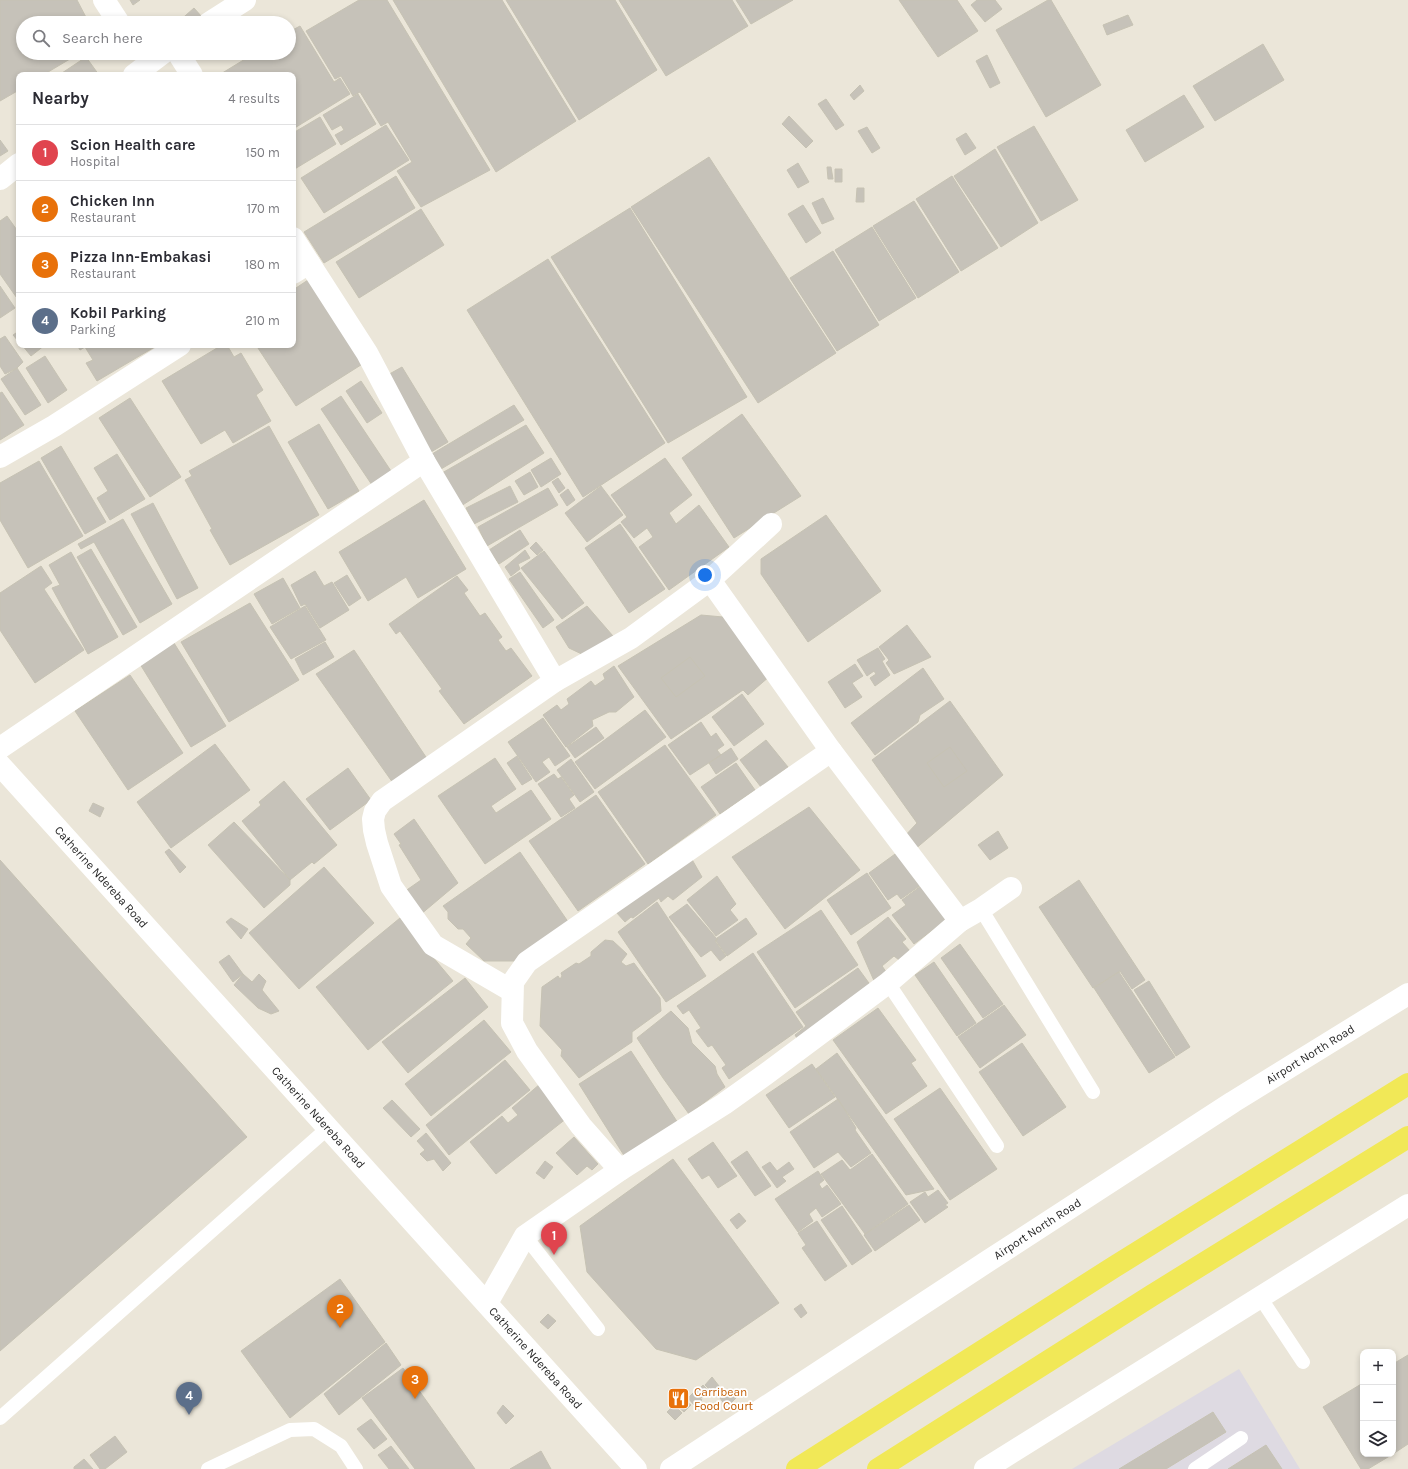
<!DOCTYPE html>
<html lang="en">
<head>
<meta charset="utf-8">
<style>
	body { margin:0; font-family:Karla,sans-serif; background:#f7f7f7; color:#2b2b33 }
	.controls { position:absolute; right:12px; bottom:12px; display:grid; overflow:hidden; border-radius:8px; box-shadow:0 2px 6px #0003 }
	.controls button { width:36px; height:36px; display:grid; place-items:center; padding:0; border:0; border-bottom:1px solid #e1e1e2; background:#fff; color:#2b2b33; font:20px sans-serif }
	.you { position:absolute; left:705px; top:575px; width:14px; height:14px; margin:-10px; border:3px solid #fff; border-radius:50%; background:#1a73e8; box-shadow:0 0 0 6px #1a73e833 }
	.badge { display:grid; place-items:center; width:26px; height:26px; border-radius:50%; background:#3538fb; color:#fff; font-size:13px; font-weight:700 }
	.pin { position:absolute; translate:-50% -33px; filter:drop-shadow(0 1px 2px #0008) }
	.pin::after { content:''; position:absolute; top:21px; width:14px; height:12px; background:inherit; clip-path:polygon(0 0,100% 0,50% 100%) }
	.list { margin:0; padding:0; list-style:none }
	h2 { display:flex; justify-content:space-between; align-items:center; height:52px; margin:0; padding:0 16px; font-size:17px }
	h2 small { font-size:13px; font-weight:400; color:#7c7c81 }
	.list li { display:grid; grid-template-columns:26px 1fr auto; gap:12px; align-items:center; box-sizing:border-box; height:56px; padding:0 16px; border-top:1px solid #e1e1e2 }
	.list b { display:block; font-size:15px; white-space:nowrap }
	.list p { margin:0; font-size:13px; white-space:nowrap; color:#7c7c81 }
	.list em { font-size:13px; font-style:normal; color:#7c7c81 }
	.icon { flex:none; width:22px; height:22px; fill:none; stroke:currentColor; stroke-width:2; stroke-linecap:round; stroke-linejoin:round }
	.map { position:relative; flex:none; width:1408px; height:1469px; overflow:hidden }
	.search { position:absolute; background:#fff; box-shadow:0 2px 6px #0003; left:16px; top:16px; width:280px; height:44px; display:flex; align-items:center; gap:10px; box-sizing:border-box; padding:0 14px; border-radius:22px; color:#7c7c81; font-size:15px }
	.panel { position:absolute; background:#fff; box-shadow:0 2px 6px #0003; left:16px; top:72px; width:280px; height:276px; border-radius:8px }
	.map>svg:first-child { display:block }
	.industrial { fill:#dedae2 }
	.building { fill:#c6c2b9; stroke:#c6c2b3 }
	.lines { fill:none; stroke-linecap:round; stroke-linejoin:round }
	.service { stroke:#fff; stroke-width:14 }
	.minor { stroke:#fff; stroke-width:22 }
	.secondary { stroke:#fff; stroke-width:22 }
	.primary { stroke:#f1e857; stroke-width:22 }
	.labels { text-anchor:middle; stroke-width:3.5; stroke-linejoin:round; paint-order:stroke }
	.street-label { font-size:12px; fill:#282828; stroke:#fff }
	.food-label { font-size:12px; fill:#c56008; stroke:#fff; text-anchor:start }
</style>
</head>
<body>
<div class="map">
<svg width="1408" height="1469" viewBox="0 0 1408 1469">
	<rect width="100%" height="100%" fill="#ebe6d9"/>
	<path class="industrial" d="M1239,1369L1300,1469H1072Z"/>
	<path class="building" d="M0,0H77L89,23H23V53H80L43,75H19V90L0,101Z
		M130,0H140L133,5Z
		M359,0H387L490,170L421,207L397,171L412,162L388,122L381,126L360,92L353,96L341,76L335,79L306,31Z
		M393,0H502L576,121L496,172Z
		M506,0H615L657,70L579,120Z
		M619,0H732L748,26L666,76Z
		M736,0H793L751,24Z
		M899,0H957L978,31L938,57Z
		M977,0H995L1002,9L985,22L971,5Z
		M1048,0H1051L1101,85L1046,117L996,30Z
		M194,8L202,17L195,23H177Z
		M1128,15L1133,25L1107,35L1103,25Z
		M300,26L334,82L340,78L350,94L293,129V75H219L255,53H289V32Z
		M1263,44L1284,80L1215,121L1193,86Z
		M987,55L1000,83L990,88L976,61Z
		M86,57L99,75H59Z
		M860,85L864,91L854,100L850,95Z
		M358,94L376,124L341,145L335,135L344,130L341,125L332,130L323,115Z
		M1184,95L1204,127L1145,162L1126,130Z
		M826,99L844,125L836,130L818,104Z
		M789,116L813,141L806,148L782,124Z
		M320,117L336,144L293,170V133Z
		M386,125L409,160L324,213L301,178Z
		M1034,126L1078,200L1041,221L997,147Z
		M867,127L880,148L872,153L858,131Z
		M966,133L976,148L965,155L956,139Z
		M0,140L8,151L0,156Z
		M995,149L1038,223L1001,247L954,176Z
		M709,157L836,353L758,403L631,207Z
		M798,163L809,182L798,188L787,170Z
		M827,167H831L833,179H828Z
		M835,169H842V182H835Z
		M396,176L415,208L324,263L304,232Z
		M952,176L998,248L961,271L916,199Z
		M857,188H864V202H856Z
		M823,198L834,219L822,224L812,203Z
		M914,201L959,272L918,298L873,226Z
		M803,205L821,233L806,243L788,214Z
		M630,208L747,397L668,443L551,257Z
		M421,209L444,245L359,298L336,262Z
		M7,216L19,233V301L0,274V221Z
		M872,227L916,298L879,321L835,250Z
		M833,251L879,325L837,351L790,278Z
		M548,259L665,443L583,497L467,310Z
		M308,280L364,363L296,406L256,345H293V290Z
		M0,286L15,308L0,318Z
		M19,331V342L13,335Z
		M5,336L23,362L17,368L5,374L0,366V339Z
		M22,345H45L31,356Z
		M77,345H158L97,381L86,363L93,360L85,347L80,350Z
		M222,345H227L234,357L241,353L263,390L256,395L271,421L233,443L225,430L201,444L162,381Z
		M45,356L67,390L48,403L26,368Z
		M402,367L448,442L431,452L384,377Z
		M17,368L41,405L25,415L1,379Z
		M361,381L382,413L367,423L346,391Z
		M2,392L24,425L0,440V393Z
		M341,396L391,471L372,485L321,409Z
		M130,398L181,477L150,497L99,418Z
		M514,405L524,420L441,469L432,454Z
		M742,414L801,496L734,538L682,458Z
		M319,424L359,491L328,509L288,442Z
		M526,425L544,453L461,506L442,473Z
		M269,426L319,515L230,565L210,530L212,529L185,480L192,476L189,471Z
		M61,446L106,522L85,534L41,458Z
		M117,454L145,499L110,520L97,498L108,491L94,468Z
		M551,458L561,474L541,487L531,470Z
		M665,458L692,495L669,513L676,524L699,505L729,547L669,590L639,547L653,537L647,528L634,538L621,522L627,517L611,495Z
		M39,461L83,536L28,568L0,520V483Z
		M530,472L538,487L524,495L515,481Z
		M558,478L565,488L559,493L552,482Z
		M510,486L518,502L474,524L466,508Z
		M601,486L623,515L587,542L565,513Z
		M548,488L558,505L487,546L478,527Z
		M568,489L575,500L567,506L560,495Z
		M424,500L466,569L418,598L406,577L368,601L339,552Z
		M153,503L198,588L177,599L131,514Z
		M826,515L881,591L808,642L761,574V559Z
		M123,519L172,604L140,623L94,542L81,549L78,544Z
		M620,524L665,589L629,613L585,548Z
		M520,530L529,544L499,564L489,550Z
		M536,542L543,550L537,555L530,548Z
		M91,549L137,627L123,635L77,557Z
		M525,550L530,558L518,564L520,569L511,576L505,567Z
		M544,551L584,603L562,619L521,568Z
		M71,552L118,637L88,654L52,588L60,585L49,565Z
		M41,566L52,583L44,589L84,650L35,683L0,630V593Z
		M315,571L324,586L332,582L349,610L320,628L305,604L301,606L291,585Z
		M520,572L554,620L543,628L509,579Z
		M347,575L361,598L349,606L334,583Z
		M457,576L468,590L464,593L480,616L485,613L502,637L498,640L506,651L511,648L532,676L464,724L439,691L442,689L400,631L396,634L389,624Z
		M283,578L300,608L272,624L254,594Z
		M250,603L299,680L229,722L181,642Z
		M305,606L326,640L291,659L270,627Z
		M587,606L613,636L588,657L569,648L556,627Z
		M701,615L723,617L770,676L748,695L743,690L671,739L618,666Z
		M907,625L931,657L894,674L886,663L889,660L879,647Z
		M325,642L334,657L303,675L295,659Z
		M174,643L226,726L191,747L140,664Z
		M878,648L885,659L882,661L890,675L875,686L870,678L876,674L874,671L867,676L857,660Z
		M354,650L428,760L393,783L316,674Z
		M690,657L705,676L676,697L661,678Z
		M855,664L863,676L852,683L862,697L845,708L828,682Z
		M614,666L634,697L616,712H609L592,720L593,726L566,747L543,715L557,705L561,710L569,704L567,699L591,681L595,686L605,679L603,674Z
		M923,668L944,699L920,715L918,722L875,755L851,723Z
		M130,675L183,753L128,790L75,711Z
		M742,694L764,724L734,746L712,717Z
		M950,701L1003,775L914,850L902,839L917,823L872,760Z
		M645,710L666,737L595,789L575,762Z
		M543,718L570,756L555,766L549,757L542,762L550,772L536,782L508,742Z
		M701,722L711,737L716,733L724,745L717,750L721,755L690,775L668,745Z
		M596,727L604,738L575,758L567,747Z
		M766,740L788,767L761,787L740,760Z
		M215,744L250,790L171,848L137,802Z
		M665,745L716,815L648,864L598,792Z
		M950,747L967,771L944,787L927,763Z
		M731,748L738,759L716,774L709,763Z
		M517,756L532,779L522,785L507,763Z
		M495,758L516,789L491,806L496,813L531,790L551,819L485,864L438,796Z
		M571,759L594,792L580,802L557,770Z
		M736,763L755,790L720,814L701,787Z
		M348,768L371,800L330,830L306,799Z
		M554,774L558,779L561,777L574,795L569,799L575,808L561,817L538,784Z
		M284,781L337,845L314,864L312,862L290,880L242,821L261,805L259,802Z
		M596,795L645,864L578,911L529,841Z
		M93,803L104,808L100,817L89,811Z
		M809,807L860,870L785,929L732,857Z
		M414,819L458,883L420,915L401,894L421,880L399,845L401,844L394,834Z
		M234,822L290,880V885L264,908L208,845Z
		M998,831L1008,848L990,860L978,845Z
		M169,849L186,867L180,873L165,852Z
		M902,849L925,882L901,899L897,894L888,900L869,873Z
		M520,852L571,926L517,961H484L466,944L471,938L463,929H458L448,919V912L443,906Z
		M690,856L702,877L673,900L668,896L661,902L659,898L633,918L631,917L625,922L616,912Z
		M0,860L247,1137L0,1351Z
		M324,867L374,923L299,989L249,933Z
		M867,873L891,908L851,935L827,900Z
		M717,876L736,904L730,910L738,920L716,936L687,900Z
		M1079,880L1145,980L1132,989L1120,971L1093,988L1039,907Z
		M925,883L950,917L914,944L892,915L906,905L902,900Z
		M657,902L706,976L666,1002L618,932Z
		M687,904L717,939L715,941L726,956L720,961L711,950L701,957L669,917Z
		M821,910L858,965L795,1008L757,952Z
		M888,917L906,939L902,942L910,951L899,960L894,956L882,966L887,973L875,983L857,942Z
		M231,918L248,929L241,939L226,922Z
		M400,918L453,981L368,1050L316,987Z
		M746,918L757,934L727,956L716,941L718,939L717,938Z
		M605,940L613,941L627,954L621,962L626,966L634,963L660,998L661,1011L632,1032V1042L579,1078L561,1056L562,1050L540,1026L542,987L558,976L560,979L562,976L561,973L576,963L579,964L591,956V952Z
		M960,944L1003,1004L983,1018L941,958Z
		M753,953L803,1027L729,1079L722,1068L726,1065L712,1045L708,1047L696,1031L701,1028L689,1010L683,1014L677,1006Z
		M229,955L243,974L233,982L219,962Z
		M934,962L976,1023L957,1036L915,975Z
		M858,968L874,990L800,1043L795,1035L806,1026L796,1012Z
		M1119,972L1175,1057L1149,1073L1094,988Z
		M243,974L252,982L259,974L266,981L262,990L279,1011L271,1014L258,1008L234,985Z
		M465,978L488,1007L408,1073L382,1042Z
		M1149,981L1190,1047L1176,1056L1134,990Z
		M1004,1005L1026,1035L980,1068L958,1037Z
		M878,1008L916,1060L911,1063L927,1086L886,1114L833,1040Z
		M671,1011L688,1028L692,1043L715,1066L717,1074L725,1087L689,1114L663,1078L637,1038Z
		M484,1020L511,1052L431,1116L405,1084Z
		M1022,1043L1066,1107L1023,1136L979,1072Z
		M631,1051L678,1123L625,1157L579,1084Z
		M837,1053L934,1189L906,1195L816,1069Z
		M505,1060L530,1090L449,1155L426,1125Z
		M812,1064L835,1097L789,1128L766,1095Z
		M540,1084L567,1118L496,1174L470,1142L502,1116L508,1123L518,1115L512,1108Z
		M940,1088L997,1169L950,1200L894,1119Z
		M838,1099L856,1128L855,1130L871,1153L851,1167L838,1152L814,1168L790,1132Z
		M392,1100L420,1129L411,1137L383,1108Z
		M426,1133L451,1163L443,1171L434,1159L427,1161L420,1154L425,1150L417,1141Z
		M574,1137L598,1164L592,1170L587,1166L577,1175L556,1153Z
		M713,1142L737,1176L718,1188L709,1175L702,1179L688,1159Z
		M747,1151L771,1186L755,1196L731,1162Z
		M872,1154L908,1204L865,1234L821,1174L842,1160L850,1170Z
		M673,1159L779,1303L696,1360L656,1349L587,1272L580,1226Z
		M545,1161L553,1167L544,1179L536,1173Z
		M770,1162L777,1171L789,1162L794,1169L782,1177L786,1181L777,1188L762,1167Z
		M818,1171L824,1180L819,1184L822,1189L827,1185L841,1204L822,1217L816,1208L809,1214L813,1221L798,1232L775,1199Z
		M938,1190L948,1203L945,1205L948,1207L925,1223L910,1202L925,1192L928,1197Z
		M909,1205L920,1220L875,1251L864,1235Z
		M842,1206L872,1251L852,1265L821,1220Z
		M739,1213L746,1221L737,1229L730,1220Z
		M817,1221L847,1266L825,1281L802,1248L806,1245L798,1233Z
		M340,1279L385,1342L290,1418L241,1351Z
		M801,1304L807,1313L801,1318L794,1309Z
		M548,1314L556,1321L548,1329L540,1322Z
		M386,1343L401,1365L339,1415L324,1394Z
		M1408,1355V1444L1393,1454V1364Z
		M403,1368L475,1469H415L362,1398Z
		M712,1377L719,1386L712,1392L705,1385Z
		M1363,1383V1454H1393L1368,1469H1361L1323,1407Z
		M703,1385L710,1392L702,1398L697,1391Z
		M730,1389L731,1392L728,1395L730,1398L734,1394L737,1397L731,1403L730,1401L725,1405L720,1398Z
		M695,1391L702,1400L694,1405L688,1398Z
		M683,1398L691,1405L684,1412L676,1405Z
		M503,1405L514,1416L506,1424L497,1413Z
		M674,1405L682,1413L675,1420L667,1412Z
		M1213,1412L1226,1432L1166,1469H1119Z
		M371,1419L387,1439L374,1449L357,1429Z
		M115,1436L127,1452L105,1469H100L90,1455Z
		M1266,1445L1282,1469H1228Z
		M391,1446L409,1469H389L378,1455Z
		M541,1451L551,1469H510Z
		M84,1459L93,1469H74V1467Z"/>
	<g class="lines">
		<path class="service" d="M981,909L1093,1092
			M888,983L997,1146
			M525,1236L598,1329
			M1260,1297L1303,1362
			M0,1418L328,1128
			M208,1469L290,1430L314,1429L341,1446L356,1469
			M1195,1469L1241,1438"/>
		<g class="minor">
			<path d="M104,0L119,23"/>
			<path d="M209,23L245,0"/>
			<path d="M178,53L192,75"/>
			<path d="M134,75L163,53"/>
			<path d="M0,179L19,164"/>
			<path d="M293,273L309,263"/>
			<path d="M0,457L54,426L180,345"/>
			<path d="M424,461L555,681L631,638L710,580L831,751L960,921"/>
			<path d="M710,580L771,524"/>
			<path d="M0,748L424,461L367,353L293,238"/>
			<path id="s1" d="M0,765L636,1469"/>
			<path d="M512,991L433,945L391,886L377,843L374,830L373,819L375,811L382,801L555,681"/>
			<path d="M620,1170L581,1126L527,1051L512,1023L513,982L527,962L831,751"/>
			<path d="M487,1303L525,1236L620,1170L724,1104L766,1074L888,983L960,921L981,909L1011,888"/>
		</g>
		<g class="secondary">
			<path id="s2" d="M671,1469L988,1261L1233,1102L1408,994"/>
			<path d="M985,1469L1408,1205"/>
		</g>
		<path class="primary" d="M797,1469L1114,1267L1408,1084
			M878,1469L1151,1296L1408,1137"/>
	</g>
	<defs>
		<symbol id="restaurant-square" viewBox="-11 -11 22 22"><rect x="-9" y="-9" width="18" height="18" rx="4" fill="#e8710a" stroke="#fff"/><path d="M-5-6h1v4h1v-4h1v4h1v-4h1v5L-1.5 .5V6h-2V.5L-5-1ZM5-6V6H3V1.5H1.5Q1.5-4 5-6Z" fill="#fff"/></symbol>
	</defs>
	<g fill-rule="evenodd">
		<use href="#restaurant-square" x="666" y="1386" width="25" height="25"/>
	</g>
	<g class="labels">
		<g class="street-label">
			<text dy="4" stroke="none"><textPath href="#s1" startOffset="151">Catherine Ndereba Road</textPath></text>
			<text dy="4" stroke="none"><textPath href="#s2" startOffset="762">Airport North Road</textPath></text>
			<text dy="4" stroke="none"><textPath href="#s1" startOffset="475">Catherine Ndereba Road</textPath></text>
			<text dy="4" stroke="none"><textPath href="#s2" startOffset="438">Airport North Road</textPath></text>
			<text dy="4" stroke="none"><textPath href="#s1" startOffset="799">Catherine Ndereba Road</textPath></text>
		</g>
		<g class="food-label">
			<text x="694" y="1396">Carribean<tspan x="694" dy="14">Food Court</tspan></text>
		</g>
	</g>
</svg>
<div class="controls">
<button>+</button>
<button>−</button>
<button><svg class="icon" aria-label="layers" viewBox="0 0 24 24"><path d="M12 4l9 5-9 5-9-5zM3 14l9 5 9-5"/></svg></button>
</div>
<div class="you"></div>
<div class="pin badge" style="left:554px;top:1255px;background:#e0444e">1</div>
<div class="pin badge" style="left:340px;top:1328px;background:#e8710a">2</div>
<div class="pin badge" style="left:415px;top:1399px;background:#e8710a">3</div>
<div class="pin badge" style="left:189px;top:1415px;background:#5c6f8a">4</div>
<div class="search"><svg class="icon" aria-label="search" viewBox="0 0 24 24"><circle cx="10" cy="10" r="6"/><path d="M15 15l6 6"/></svg>Search here</div>
<section class="panel">
<h2>Nearby<small>4 results</small></h2>
<ul class="list">
<li><span class="badge" style="background:#e0444e">1</span><div><b>Scion Health care</b><p>Hospital</p></div><em>150 m</em></li>
<li><span class="badge" style="background:#e8710a">2</span><div><b>Chicken Inn</b><p>Restaurant</p></div><em>170 m</em></li>
<li><span class="badge" style="background:#e8710a">3</span><div><b>Pizza Inn-Embakasi</b><p>Restaurant</p></div><em>180 m</em></li>
<li><span class="badge" style="background:#5c6f8a">4</span><div><b>Kobil Parking</b><p>Parking</p></div><em>210 m</em></li>
</ul>
</section>
</div>
</body>
</html>
